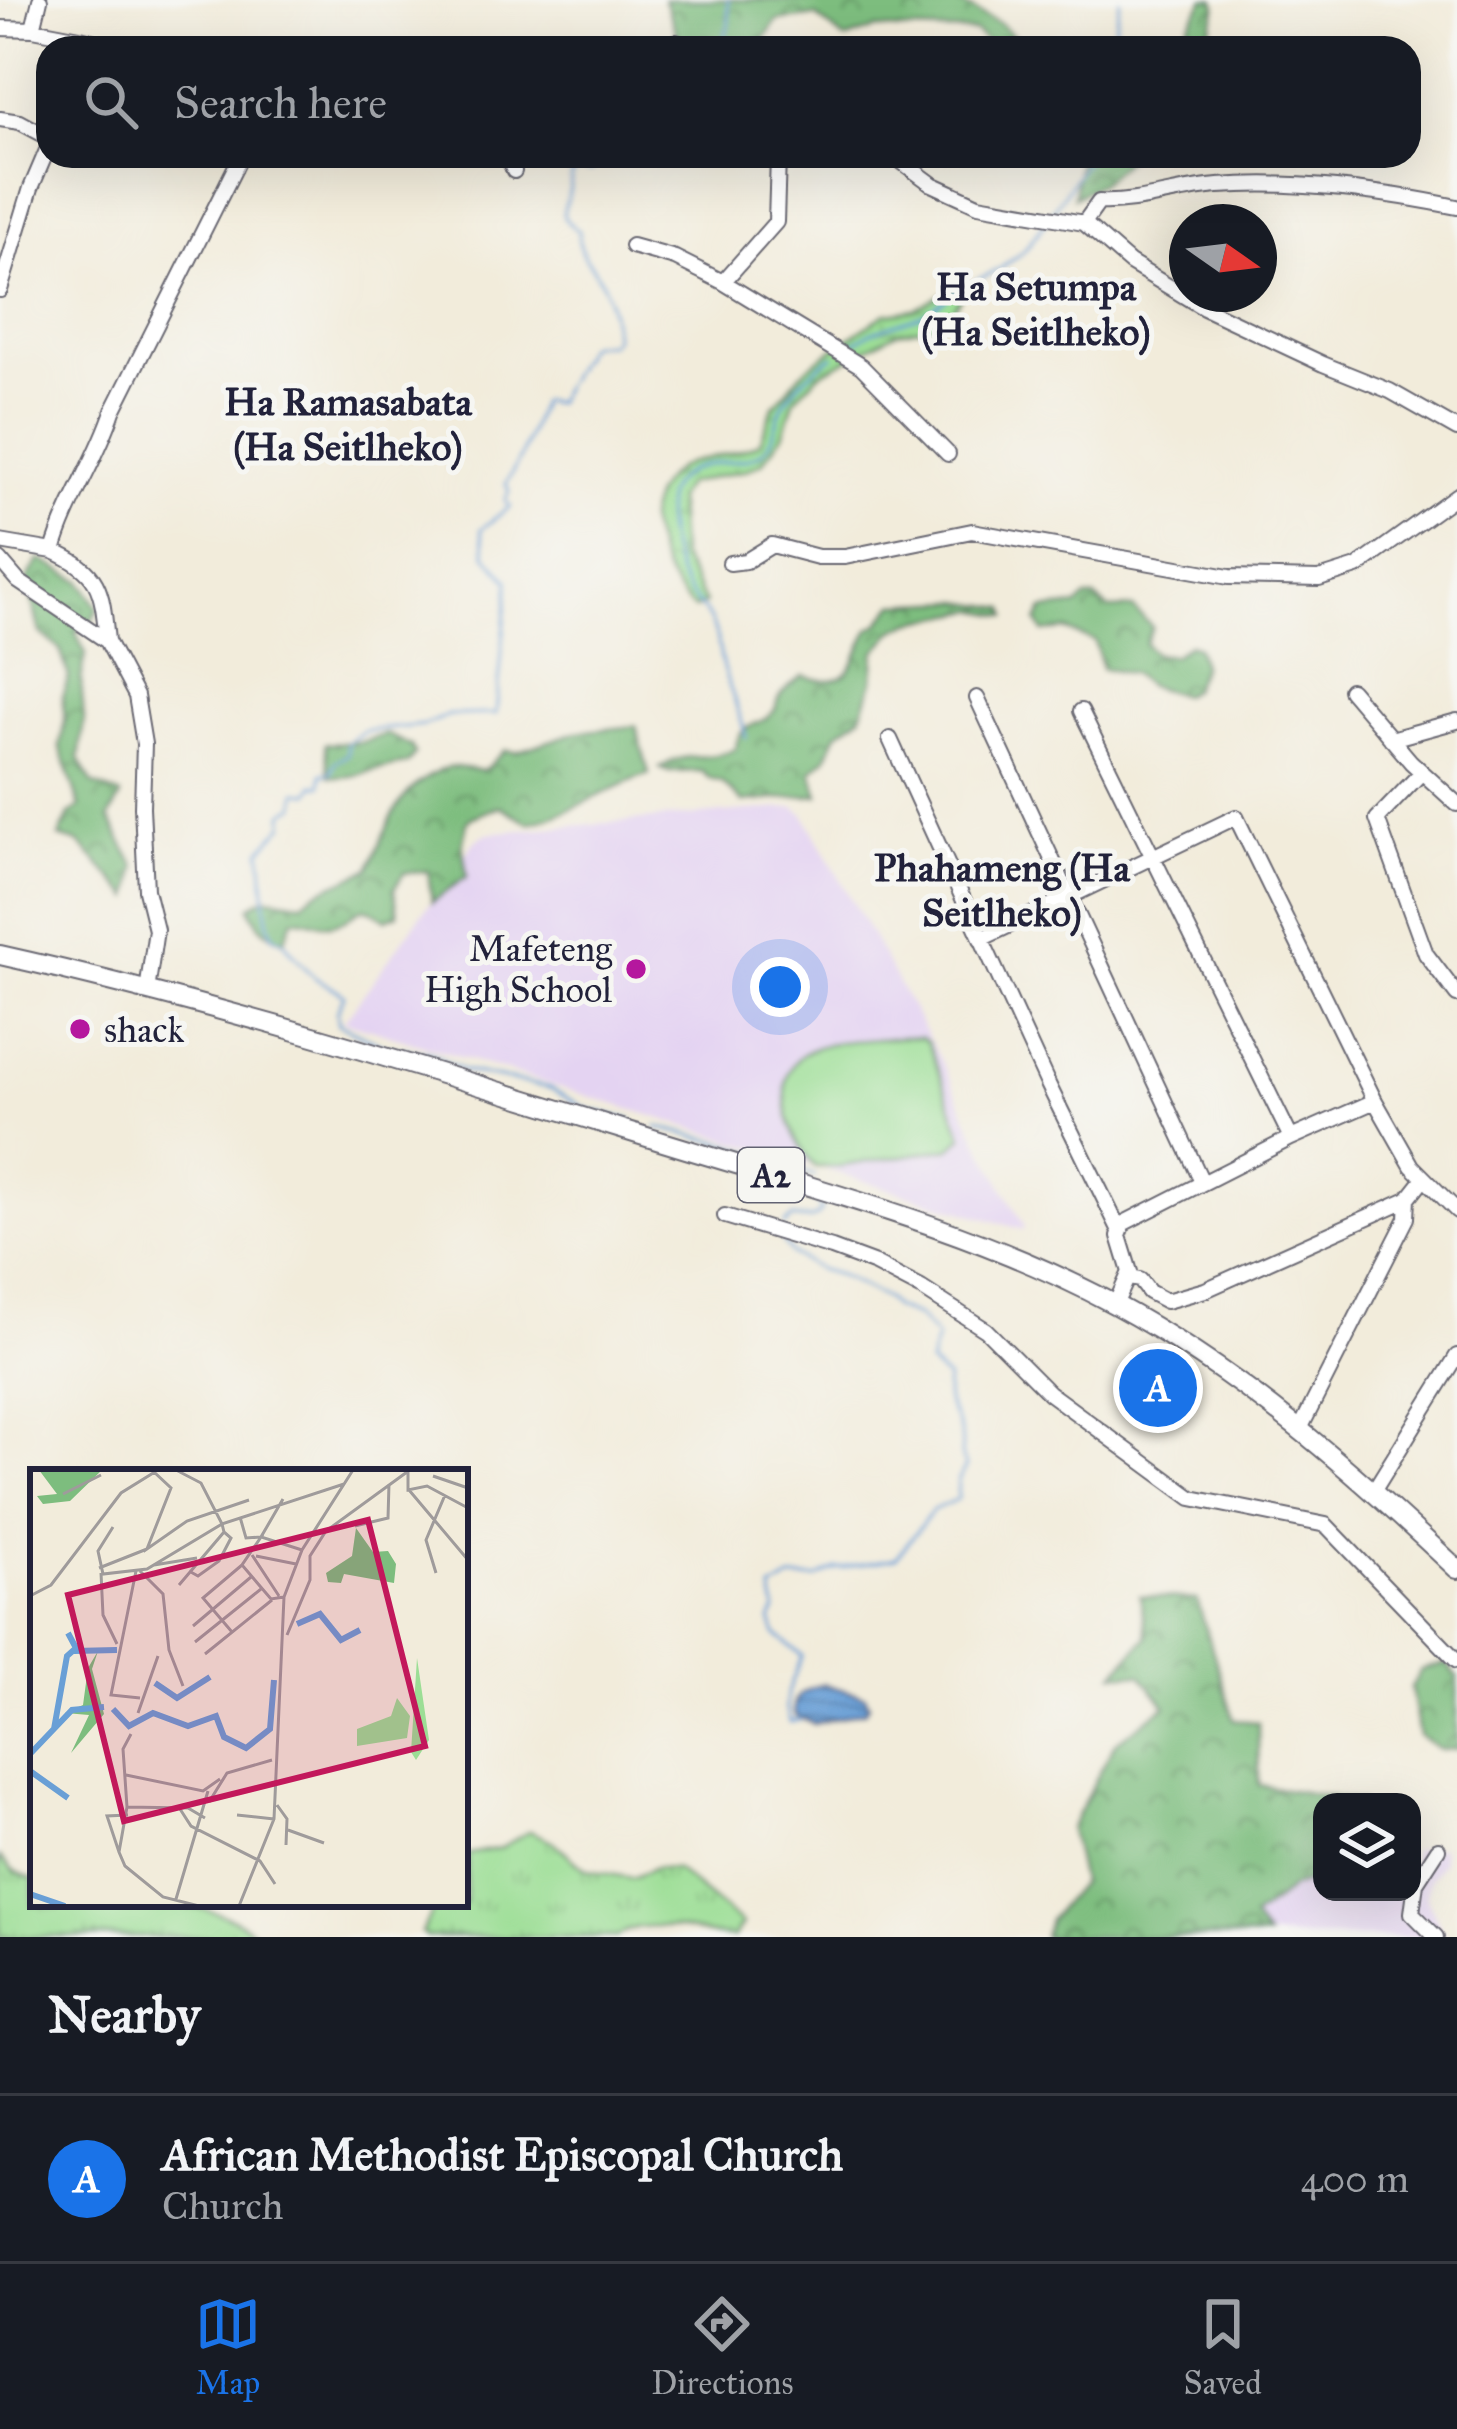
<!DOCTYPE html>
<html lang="en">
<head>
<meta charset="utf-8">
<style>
	body { margin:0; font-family:"IM FELL Great Primer",serif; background:#242831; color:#f1f3f6 }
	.controls { position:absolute; right:36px; bottom:36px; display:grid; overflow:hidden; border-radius:24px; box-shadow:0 12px 48px #0002 }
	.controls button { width:108px; height:108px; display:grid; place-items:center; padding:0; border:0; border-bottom:3px solid #363941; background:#171b24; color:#f1f3f6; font:60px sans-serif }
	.compass { position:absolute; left:1169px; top:204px; width:108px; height:108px; border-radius:50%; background:#171b24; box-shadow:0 12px 48px #0002; rotate:104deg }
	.you { position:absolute; left:780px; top:987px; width:42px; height:42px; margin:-30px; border:9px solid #fff; border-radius:50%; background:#1a73e8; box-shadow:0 0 0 18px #1a73e833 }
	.badge { display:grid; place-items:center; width:78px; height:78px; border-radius:50%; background:#1a73e8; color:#fff; font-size:39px; font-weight:700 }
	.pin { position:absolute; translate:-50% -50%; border:6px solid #fff; box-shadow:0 3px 12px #0006 }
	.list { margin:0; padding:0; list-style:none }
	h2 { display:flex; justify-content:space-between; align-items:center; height:156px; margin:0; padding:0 48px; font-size:51px }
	h2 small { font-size:39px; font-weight:400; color:#9ea1a6 }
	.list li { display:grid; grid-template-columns:78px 1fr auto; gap:36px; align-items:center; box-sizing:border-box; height:168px; padding:0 48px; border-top:3px solid #363941 }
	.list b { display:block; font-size:45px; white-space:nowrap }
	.list p { margin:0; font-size:39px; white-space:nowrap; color:#9ea1a6 }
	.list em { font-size:39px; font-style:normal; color:#9ea1a6 }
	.icon { flex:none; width:66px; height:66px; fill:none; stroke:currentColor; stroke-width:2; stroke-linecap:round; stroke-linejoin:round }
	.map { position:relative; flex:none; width:1457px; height:1937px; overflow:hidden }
	.search { position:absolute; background:#171b24; box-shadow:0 12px 48px #0002; left:36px; right:36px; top:36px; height:132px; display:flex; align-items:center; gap:30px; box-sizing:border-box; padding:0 42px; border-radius:36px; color:#9ea1a6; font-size:45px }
	.sheet { height:324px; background:#171b24 }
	nav { display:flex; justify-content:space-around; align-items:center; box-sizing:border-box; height:168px; border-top:3px solid #363941; background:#171b24; font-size:33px; color:#9ea1a6 }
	nav a { display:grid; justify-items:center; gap:6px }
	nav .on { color:#1a73e8 }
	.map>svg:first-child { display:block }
	.built { fill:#e4d3f2 }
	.grass { fill:url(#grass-tufts); stroke:#5f8068; stroke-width:3 }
	.forest { fill:url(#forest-crowns); stroke:#50705c; stroke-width:3 }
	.wetland { fill:url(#wetland-marsh); stroke:#5f8068; stroke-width:3 }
	.pitch { fill:#9cde95; stroke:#5f8068; stroke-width:3 }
	.water { fill:url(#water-rules); stroke:#466088; stroke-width:3 }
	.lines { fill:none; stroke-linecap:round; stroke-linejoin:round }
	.stream { stroke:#699fd6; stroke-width:3 }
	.minor-casing { stroke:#6b6973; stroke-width:18 }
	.major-casing { stroke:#6b6973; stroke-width:22 }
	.minor { stroke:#fff; stroke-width:14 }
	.major { stroke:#fff; stroke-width:18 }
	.poi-dot { fill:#b5179e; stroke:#f6f6f2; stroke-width:4.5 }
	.labels { text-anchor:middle; stroke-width:10; stroke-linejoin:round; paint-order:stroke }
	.shield { fill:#f6f6f2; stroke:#626272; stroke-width:3 }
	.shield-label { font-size:33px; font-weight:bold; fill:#22223b }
	.poi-label { font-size:36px; fill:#22223b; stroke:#f6f6f2; text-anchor:end }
	.neighbourhood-label { font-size:39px; font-weight:bold; fill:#22223b; stroke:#f6f6f2 }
	.inset-river { fill:none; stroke:#699fd6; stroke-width:6 }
	.inset-road { fill:none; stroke:#9f9b9b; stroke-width:3 }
	.view { fill:#c2185b; fill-opacity:0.15; stroke:#c2185b; stroke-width:6 }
	.inset-edge { fill:none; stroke:#22223b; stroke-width:6 }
</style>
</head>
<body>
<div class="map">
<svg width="1457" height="1937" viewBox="0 0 1457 1937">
	<defs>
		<pattern id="grass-tufts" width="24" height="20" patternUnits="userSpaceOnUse" patternTransform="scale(3)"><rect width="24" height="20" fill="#9cde95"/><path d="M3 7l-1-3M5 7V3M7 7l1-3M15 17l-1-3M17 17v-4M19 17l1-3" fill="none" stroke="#86be81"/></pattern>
		<pattern id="forest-crowns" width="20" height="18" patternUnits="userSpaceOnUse" patternTransform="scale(3)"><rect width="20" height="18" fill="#7dbd7e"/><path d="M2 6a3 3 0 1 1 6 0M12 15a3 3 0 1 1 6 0" fill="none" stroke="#669968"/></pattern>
		<pattern id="wetland-marsh" width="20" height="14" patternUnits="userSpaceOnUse" patternTransform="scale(3)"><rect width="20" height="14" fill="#9cde95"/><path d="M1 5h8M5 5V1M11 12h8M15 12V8" fill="none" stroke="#86be81"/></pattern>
		<pattern id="water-rules" width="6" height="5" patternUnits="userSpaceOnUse" patternTransform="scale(3)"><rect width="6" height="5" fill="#699fd6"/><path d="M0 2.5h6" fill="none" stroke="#5681af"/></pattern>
	</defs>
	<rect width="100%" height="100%" fill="#f6f6f2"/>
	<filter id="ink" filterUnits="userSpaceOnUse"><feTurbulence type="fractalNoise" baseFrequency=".00833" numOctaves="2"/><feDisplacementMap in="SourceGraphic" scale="24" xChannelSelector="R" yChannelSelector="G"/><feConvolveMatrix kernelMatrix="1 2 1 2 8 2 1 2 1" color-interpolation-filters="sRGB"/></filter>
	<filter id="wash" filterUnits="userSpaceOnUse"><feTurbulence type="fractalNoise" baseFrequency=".004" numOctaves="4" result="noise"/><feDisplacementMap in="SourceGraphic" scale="48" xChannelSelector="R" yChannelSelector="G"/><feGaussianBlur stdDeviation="2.7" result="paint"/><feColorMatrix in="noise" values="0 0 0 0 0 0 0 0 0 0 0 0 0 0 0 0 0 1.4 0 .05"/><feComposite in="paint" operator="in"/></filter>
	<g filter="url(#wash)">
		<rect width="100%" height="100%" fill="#f2ecdb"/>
		<path class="built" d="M795,807L804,814L942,1062L979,1142L1025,1227L1023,1230L344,1021L475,841L487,833Z
			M1442,1847V1862L1430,1879L1426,1896L1445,1937H1238L1251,1919L1292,1888L1322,1875V1892H1412V1850Z"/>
		<path class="grass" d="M530,1831L554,1842L586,1870L632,1878L655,1868L675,1869L742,1924L734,1937C703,1937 643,1913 618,1937H426L421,1933L436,1904H465L468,1854L500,1848Z
			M0,1857L12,1870L33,1879V1904C103,1904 206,1887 260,1937H0Z"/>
		<path class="forest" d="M664,0H952L1001,24L1026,48H994L975,32L876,29L845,40L816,16L777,21L758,48H708L678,37Z
			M1204,0H1215L1217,6L1206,48H1183L1181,38Z
			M1079,156H1130L1102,182L1074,197Z
			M40,559L81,581L98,608L90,624L75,631L86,654L81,680L84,719L79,759L92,783L121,796L109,818L136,867L131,898L79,843L59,837L69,815L80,807L60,746L65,719L62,696L69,677L60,649L40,633L27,580Z
			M1086,598H1095L1109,609L1133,608L1152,627L1145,644L1155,654L1173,656L1189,644L1197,647L1202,666L1192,690L1182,695L1148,686L1132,673L1102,669L1095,641L1065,630L1043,632L1037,622L1043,610L1077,606Z
			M960,601L1006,608L1008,616L976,610L912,622L895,630L875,652L873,681L861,716L837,733L826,758L811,771L819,795L742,802L722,782L710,779L702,771L668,772L660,768C686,749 706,763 735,749C742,720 753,730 770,715C780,706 773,708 779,697C784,688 796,682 803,676C853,691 851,664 870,629L879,624L895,604Z
			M636,726L649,774C607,788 572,814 529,823L500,806L468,819L462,844L467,876L432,902L428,871L404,873L394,889L398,914L386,919C353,895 360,920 332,924C319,926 306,917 293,919L284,941C267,934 256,925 250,907C268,890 282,901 303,902L314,893L369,869C390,825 394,790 444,769C454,764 472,770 483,771L505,750L516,752L577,732Z
			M386,734L411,746L415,754L407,764C384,766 345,782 329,776L325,744L362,742Z
			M1140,1596L1197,1600L1234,1720L1258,1722L1259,1785L1363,1802H1322V1875L1292,1888L1252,1919L1266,1937H1044L1049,1920L1081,1882L1070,1829L1115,1743L1166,1706L1141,1675L1115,1673L1147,1637Z
			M1447,1663L1457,1678V1749L1441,1750L1419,1736L1411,1688L1421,1670Z"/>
		<path class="wetland" d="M951,289L962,295L944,323L897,332L818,375L794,400L784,433L763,462L746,470L686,484L677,499L680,556L705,603L695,609C680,599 659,566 656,548C654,539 650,530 648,521C647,516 651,508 652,503C671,448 719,465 760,442L773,407L806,368L884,314L915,309Z"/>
		<path class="pitch" d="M901,1037L922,1038L928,1043L963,1137L951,1148L836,1167H815C797,1147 788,1127 786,1099C780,1031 855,1044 901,1037Z"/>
		<path class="water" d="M823,1684L865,1696L869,1704L865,1711L814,1724L795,1716C790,1695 806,1690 823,1684Z"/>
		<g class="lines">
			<path class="stream" d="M721,48L729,23L728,0
				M1111,48L1120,0
				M605,156L591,171L577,169C567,182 573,170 570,187C567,211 552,213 579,231C576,256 595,265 604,286C611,303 612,320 614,337L610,343L588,344L554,403L541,401L521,456L506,484L509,491L505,502L511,506L481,529L486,555L509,581L496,714L448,715L425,725L364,731L348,742L347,755L335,762L331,773L322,774L321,785H314L310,793L297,792L296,806L284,813V825L261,850C267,880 261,906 273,936L284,941C287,947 312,976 317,979C327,985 335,987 344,995L337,1012L339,1024L385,1046L430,1053L464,1071L550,1088L587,1109L632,1120
				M1052,212L1089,156
				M847,348L871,332L924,314L962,287L1000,269L1024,251L1047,220
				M746,737C741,716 733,697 726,677C719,660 720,641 712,624C706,609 693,601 685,587C672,567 655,501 674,483C704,451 742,471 765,449C775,438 776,420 782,407C792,387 815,367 834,356
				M657,1127L728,1144L814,1176
				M784,1225L792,1218C805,1219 815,1223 822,1210L810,1194
				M782,1240L792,1254L818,1269L839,1275L886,1299L894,1308L917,1316L937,1338L929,1364L947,1379C942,1415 957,1409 961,1437C964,1451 957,1454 966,1466L958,1481L957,1499L933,1510L896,1558L836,1569L817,1578L791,1579L772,1590L776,1611L771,1620L776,1635L802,1656L788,1692L786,1707L790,1722L800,1720"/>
		</g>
	</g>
	<g filter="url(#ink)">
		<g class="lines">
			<defs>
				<path id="minor" d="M0,28L33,29L80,38
					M33,29L40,0
					M676,42L691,48
					M78,48L80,38L120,48
					M0,119L20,122L48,137
					M507,156L514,171
					M894,156L932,184L978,205L1084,223L1130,263L1204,308L1323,364L1390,391L1457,429
					M1084,223L1099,202C1139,204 1177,189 1218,186C1298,180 1379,191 1457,207
					M632,246L675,258L723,282L861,366L948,454
					M723,282L776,222L778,156
					M0,290L31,188L48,148
					M0,542L53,551
					M0,560L18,581L107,641L136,696L144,744L142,807L146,890L156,930L147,991
					M730,563L746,561L772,545L818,557H845L972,531L1229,577L1319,579L1357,567L1457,495
					M107,641C102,592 102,572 53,551C67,502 97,460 113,411L241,156
					M1350,690L1411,762L1457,804
					M977,698L1202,1182
					M1081,711L1291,1138
					M890,739L1047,1082L1119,1229
					M1391,739L1457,721
					M1422,772L1377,819L1426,954L1457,995
					M981,939L1236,817L1375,1101
					M725,1216L832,1248L875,1264L921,1288L986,1330L1049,1393L1192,1498L1326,1525L1457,1661
					M1129,1278L1140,1280L1149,1292L1166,1301L1205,1290L1408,1199L1423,1180
					M1115,1305L1130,1272L1119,1236L1124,1223L1291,1138L1375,1101L1412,1166L1457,1211
					M1300,1429L1407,1218L1408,1199
					M1374,1490L1457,1356
					M1436,1937L1412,1913L1416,1883L1438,1849"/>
				<path id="major" d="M0,955C224,1005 443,1074 663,1142C815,1189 972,1228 1114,1304C1242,1373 1352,1470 1457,1569"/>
			</defs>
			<use href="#minor" class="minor-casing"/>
			<use href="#major" class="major-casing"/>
			<use href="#minor" class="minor"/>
			<use href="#major" class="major"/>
		</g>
	</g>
	<g class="poi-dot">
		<circle cx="636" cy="969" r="12"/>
		<circle cx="80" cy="1029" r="12"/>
	</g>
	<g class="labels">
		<rect class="shield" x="738" y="1148" width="66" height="54" rx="9"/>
		<g class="shield-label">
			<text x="771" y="1187">A2</text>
		</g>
		<g class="poi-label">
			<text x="612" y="961">Mafeteng<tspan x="612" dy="41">High School</tspan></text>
			<text x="104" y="1042" text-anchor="start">shack</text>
		</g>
		<g class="neighbourhood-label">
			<text x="1036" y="300">Ha Setumpa<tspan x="1036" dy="45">(Ha Seitlheko)</tspan></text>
			<text x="348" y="415">Ha Ramasabata<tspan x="348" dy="45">(Ha Seitlheko)</tspan></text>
			<text x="1002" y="881">Phahameng (Ha<tspan x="1002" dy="45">Seitlheko)</tspan></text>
		</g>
	</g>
	<g transform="translate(30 1469)">
		<rect width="438" height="438" fill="#f2ecdb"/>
		<path d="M387,189L399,271L386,291L381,283ZM367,229L380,247L377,269L327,277V260L361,247Z" fill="#9cde95"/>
		<path d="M9,1H72L40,32L13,35L7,27L27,25ZM326,59L343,83L358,82L366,95L364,114L314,105L311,114L298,113L296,104L322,87ZM68,182L62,200L74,245L41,284L59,246L35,244L53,236L58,199Z" fill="#7dbd7e"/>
		<path class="inset-river" d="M267,155L290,145L311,171L330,161M44,182L87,181M125,214L147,229L180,208M83,240L99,257L123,244L158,257L186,247L194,268L216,279L240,260L244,211M24,260L37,187L46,179L38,164M0,285L42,241L74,238M0,302L38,329M0,425L35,437"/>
		<path class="inset-road" d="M146,1L171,14L192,55L314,15M378,1V21L397,17L438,39M124,3L141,19L117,80L157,52L219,31M403,7L438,19M379,21L438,91M33,25L71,6M253,30L231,68L272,81M210,48L216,69L231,68L212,96L241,130L254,128M325,57L358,49L359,15M83,58L68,82L73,105L117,100L192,55M222,86L249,127M226,87L266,95M124,96L167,89M69,99L117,80M106,102L81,226L110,229M110,102L133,125L139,181L153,217M159,102L168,107L189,92L201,69L194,63M71,104L73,146L87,175M406,104L396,71L415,26M149,116L194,63L192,55M0,127L21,116L91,24L128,1M163,157L221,108M202,163L173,129L212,96M257,166L280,111V87L296,62L377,3M165,173L231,120M175,185L242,131M108,244L128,187M101,265L93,280L97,338L158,339L175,349M96,306L173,322L190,310M179,333L197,304L242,291M247,336L257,350L256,376M97,338L89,383L95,397L133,428L169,437M150,340L161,357L230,392L245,415M207,346L244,350M258,361L294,374M89,383L77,347L98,346M146,430L178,322M209,437L244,350L254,128L272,81L323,1"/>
		<path class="view" d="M338,51L395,277L94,352L38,126Z"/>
		<rect width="438" height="438" class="inset-edge"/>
	</g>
</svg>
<div class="controls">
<button><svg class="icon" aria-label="layers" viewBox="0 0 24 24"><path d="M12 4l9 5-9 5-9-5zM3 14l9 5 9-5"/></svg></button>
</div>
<svg class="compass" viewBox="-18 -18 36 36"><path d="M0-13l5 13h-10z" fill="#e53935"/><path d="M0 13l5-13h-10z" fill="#9ea1a6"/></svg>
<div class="you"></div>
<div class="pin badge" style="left:1158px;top:1388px">A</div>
<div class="search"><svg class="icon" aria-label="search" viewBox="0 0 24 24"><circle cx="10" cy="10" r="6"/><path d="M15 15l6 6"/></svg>Search here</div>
</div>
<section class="sheet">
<h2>Nearby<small></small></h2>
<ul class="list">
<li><span class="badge">A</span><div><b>African Methodist Episcopal Church</b><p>Church</p></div><em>400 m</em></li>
</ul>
</section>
<nav>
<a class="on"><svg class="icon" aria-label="map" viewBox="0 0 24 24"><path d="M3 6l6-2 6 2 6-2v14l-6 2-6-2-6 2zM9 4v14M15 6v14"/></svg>Map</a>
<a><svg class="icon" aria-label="directions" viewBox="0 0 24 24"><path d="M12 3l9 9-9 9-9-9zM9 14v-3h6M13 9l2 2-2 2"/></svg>Directions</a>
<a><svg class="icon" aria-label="saved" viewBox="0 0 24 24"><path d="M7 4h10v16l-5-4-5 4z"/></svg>Saved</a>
</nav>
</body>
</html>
